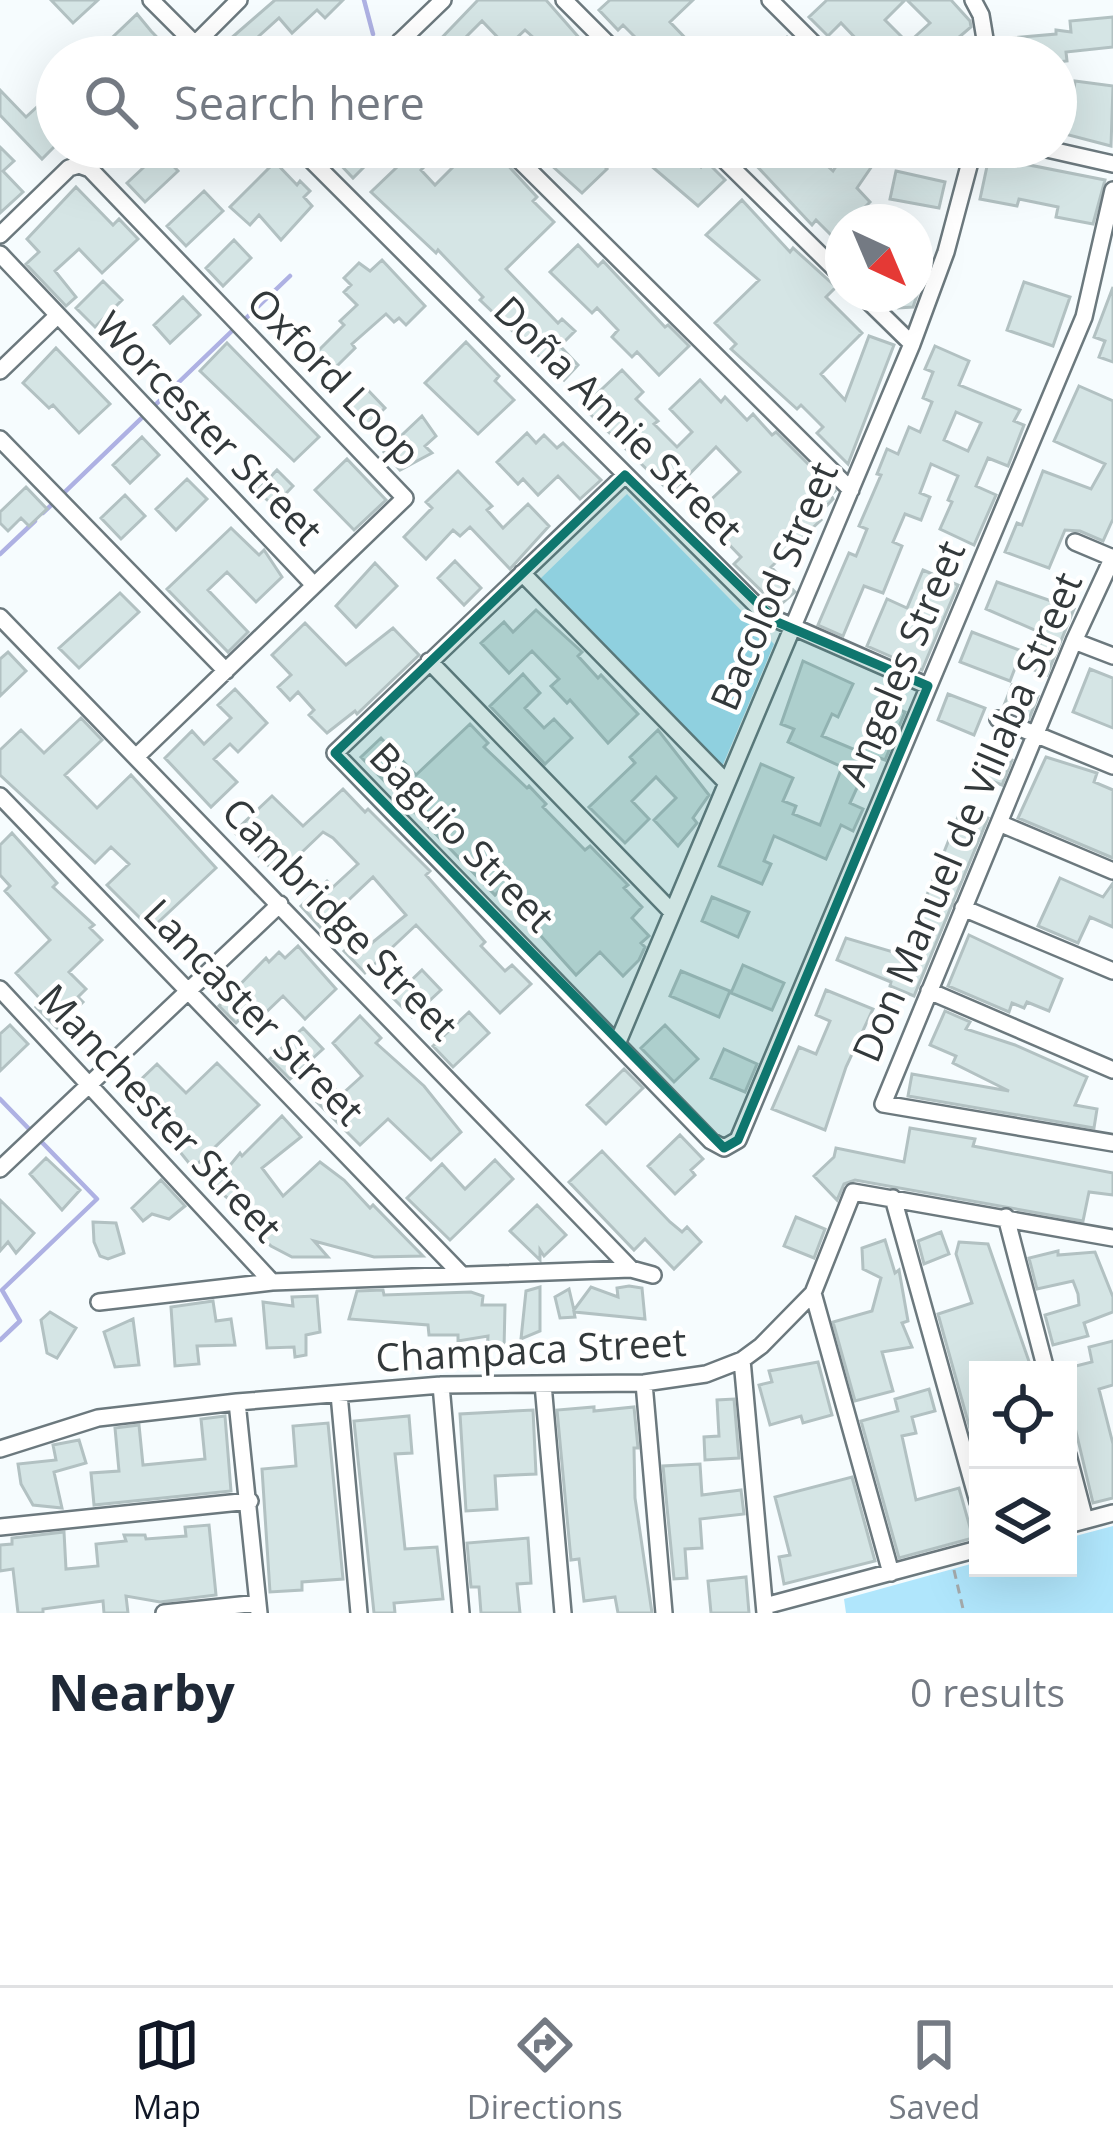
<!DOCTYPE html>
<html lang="en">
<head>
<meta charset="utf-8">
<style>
	body { margin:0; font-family:"Open Sans",sans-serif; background:#f2f2f3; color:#1f2937 }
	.controls { position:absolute; right:36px; bottom:36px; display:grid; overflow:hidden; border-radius:0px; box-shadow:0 12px 48px #0002 }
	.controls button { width:108px; height:108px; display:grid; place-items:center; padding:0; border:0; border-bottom:3px solid #e0e1e3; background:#fff; color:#1f2937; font:60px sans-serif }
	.compass { position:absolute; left:825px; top:204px; width:108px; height:108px; border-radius:50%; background:#fff; box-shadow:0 12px 48px #0002; rotate:136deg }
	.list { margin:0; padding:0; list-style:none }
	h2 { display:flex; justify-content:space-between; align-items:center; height:156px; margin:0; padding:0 48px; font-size:51px }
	h2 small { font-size:39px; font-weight:400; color:#747a83 }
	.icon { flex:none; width:66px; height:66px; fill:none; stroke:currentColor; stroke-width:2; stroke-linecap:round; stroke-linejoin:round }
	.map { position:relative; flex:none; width:1113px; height:1613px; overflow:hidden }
	.search { position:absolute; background:#fff; box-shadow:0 12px 48px #0002; left:36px; right:36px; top:36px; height:132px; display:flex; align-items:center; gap:30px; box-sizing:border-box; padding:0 42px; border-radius:66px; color:#747a83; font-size:45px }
	.sheet { height:372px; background:#fff }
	nav { display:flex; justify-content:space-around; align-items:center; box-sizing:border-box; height:168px; border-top:3px solid #e0e1e3; background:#fff; font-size:33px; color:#747a83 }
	nav a { display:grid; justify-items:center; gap:6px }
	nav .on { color:#111827 }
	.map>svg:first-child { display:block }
	.green { fill:#b0e6fc }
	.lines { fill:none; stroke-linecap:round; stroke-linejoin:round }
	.stream { stroke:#aeb1e3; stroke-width:4.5 }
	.building { fill:#d5e5e5; stroke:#b2c1c2; stroke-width:3; fill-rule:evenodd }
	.minor-casing { stroke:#6c797e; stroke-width:20 }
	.path { stroke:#a4aaac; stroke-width:3; stroke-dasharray:9 6; stroke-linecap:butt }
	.minor { stroke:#fff; stroke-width:15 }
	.marked { fill:#0f766e; fill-opacity:0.2; stroke:#0f766e; stroke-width:9; stroke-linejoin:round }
	.labels { text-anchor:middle; stroke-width:9; stroke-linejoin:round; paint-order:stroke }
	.street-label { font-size:39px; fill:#33393b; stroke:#fff }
</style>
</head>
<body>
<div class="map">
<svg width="1113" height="1613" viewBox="0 0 1113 1613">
	<rect width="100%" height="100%" fill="#f6fcfe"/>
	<path class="green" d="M627,494L774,644L722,767L540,579Z
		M1113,1526V1613H846L844,1599L978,1562V1568H1068V1538Z"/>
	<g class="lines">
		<path class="stream" d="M364,0L373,34
			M242,322L290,276
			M43,513L234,329
			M0,554L35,521
			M0,1099L97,1199L2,1290L20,1321L0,1340"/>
	</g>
	<path class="building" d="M51,0H98L73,23Z
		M275,0H343L325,18L317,10L292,33L279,18L259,36L279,57H230L221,47Z
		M478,0H546L596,57H555L525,30L507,47L482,21L464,39L483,57H439L431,49Z
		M610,0H693L670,22L693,46L698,40L714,57H655L623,25L618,30L599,10Z
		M827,0H905L885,20L908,43L930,23L907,0H951L970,21L971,27L958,38L974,57H852L863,46L841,23L828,36L809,17Z
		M137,14L151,31L176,57H102L97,52Z
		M1113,17V47L1066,52L1067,61L1056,62V57H1011L1010,38L1056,34V30L1071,32L1070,21Z
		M787,37L807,57H767Z
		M1075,81L1113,86L1111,146L1061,133L1066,114L1071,115Z
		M0,90L26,117L38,106L50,118L47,121L57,131V144L42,159L0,115Z
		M0,147L14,161L3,171L23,192L0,213Z
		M418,147H444L421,170L435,185L465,155L457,147H491L537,197L533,201L554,222L506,269L558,323L562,319L575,331L560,346L578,365L564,380L480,300L483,297L438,250L436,253L371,192Z
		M546,147H583L587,151L591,147H606L596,157L607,169L582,193L539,154Z
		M629,147H680L701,167L706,161L725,180L698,206Z
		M739,147H788L796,156L807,147L833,171L849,147H885L857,188L870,202L850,222H843V247L816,220L812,225Z
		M346,150L363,168L353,178L335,159Z
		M160,152L178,171L145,202L127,183Z
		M989,157L1105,180L1093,224L1056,217L1058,207L1019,199L1017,206L980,199Z
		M275,162L297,185L300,181L310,191L304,197L312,206L281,240L259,215L250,225L230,207Z
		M896,171L945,182L939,208L890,199Z
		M76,187L113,225L119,219L138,239L102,273L79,249L55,271L76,297L66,306L26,264L39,252L27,239Z
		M204,191L223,211L186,246L167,226Z
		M742,200L790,252L793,248L836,287L826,297L862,333L821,374L845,400L869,336L894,345L848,464L817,433L823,427L801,405L797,409L731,349L736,344L715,323L759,280L706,235Z
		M234,240L251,258L223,286L206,268Z
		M578,245L598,266L603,261L665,327L668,325L689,346L659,375L637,352L632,357L612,337L618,330L597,308L592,313L550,272Z
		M915,253L929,260L913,307L898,308L884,294H915Z
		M382,260L425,306L406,325L399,318L394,322L386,314L352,344L355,348L335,368L318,351L344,325L340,321L357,305L344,292L351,285L344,278L359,263L370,271Z
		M103,281L122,300L95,327L76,308Z
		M1024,282L1070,297L1053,346L1007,330Z
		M1113,287V362L1099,357L1105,341L1094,337Z
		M183,297L200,315L170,343L154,325Z
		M466,342L499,376L495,381L514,400L478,434L425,383Z
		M227,343L319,437L294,461L200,371Z
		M935,346L969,361L959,385L1020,410L1014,421L1024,425L1008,466L988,458L976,486L996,495L974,545L940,529L952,502L948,500L958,476L931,464L920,493L930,497L921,520L905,514L893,542L902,546L883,593L864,586L843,636L818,625L849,553L856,556L867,529L859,526L881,475L877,474L887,449L898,454L909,427L920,432L932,402L923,398L933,372L925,369ZM956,412L981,423L968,451L944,440Z
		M56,348L110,404L79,433L53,405L49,408L23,383Z
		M622,370L643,392L636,399L658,421L654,424L677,447L692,432L670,409L700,380L721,402L725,397L747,420L753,414L772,435L776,432L835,491L831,495L833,499L817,516L821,520L771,567L795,592L778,607L734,564L741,557L698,512L740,472L716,447L671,493L583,407Z
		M1079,386L1113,401V519L1103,541L1080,531L1065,530L1049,568L1005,552L1017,523L1022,525L1043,471L1091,489L1105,464L1054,441Z
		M365,387L385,408L364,428L345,407Z
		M422,416L436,436L425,446L432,453L400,470L384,452Z
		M527,433L536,443L544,435L557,448L563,443L601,480L580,499L558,476L538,495L523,479L518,484L497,462Z
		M142,437L159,455L130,483L113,465Z
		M347,459L386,500L354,530L315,490Z
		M277,470L293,486L274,506L257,491Z
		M458,471L492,506L487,510L503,528L528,504L549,526L510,569L470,527L460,536L453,530L426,559L404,537L432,508L426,502Z
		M187,479L207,499L176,530L156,509Z
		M26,487L47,509L29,526L21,518L8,531L0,523V512Z
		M125,495L145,516L121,539L101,518Z
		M231,528L259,555L264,550L282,577L256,602L227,572L208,590L248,632L228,652L167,589Z
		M455,561L481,588L464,605L438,578Z
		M375,563L397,586L356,627L336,606Z
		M923,570L958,585L922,670L867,646L887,599L907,608Z
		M997,582L1074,609L1047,675L1017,663L1010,681L960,662L972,632L1035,656L1044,634L986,609Z
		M120,593L139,612L79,668L59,648Z
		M536,610L582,652L578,656L598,678L601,675L638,714L608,743L570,700L567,703L551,686L559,679L532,651L509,673L481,643L504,622L513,632Z
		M305,623L346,665L393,628L419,655L357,714L355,711L327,733L309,715L314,710L298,692L290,700L278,687L291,675L272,655Z
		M8,652L26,671L0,696V659Z
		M803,661L853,684L838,717L832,714L822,736L860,752L881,702L905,712L885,760L872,755L850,803L863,809L853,831L841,825L826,859L774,836L764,861L771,864L762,884L719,866L761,764L793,778L783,801L796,806L793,814L820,825L842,767L788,742L794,729L781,724Z
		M1090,669L1113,678V728L1073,712Z
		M523,674L540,693L525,708L544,728L554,719L572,738L545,764L490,706Z
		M1012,685L1038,696L1029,719L1003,708Z
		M235,689L267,723L238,752L230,744L214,759L237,782L211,807L165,758L192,731L204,744L231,718L218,705Z
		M948,694L985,708L974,735L938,720Z
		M81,718L102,740L65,775L97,808L131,775L216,868L151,929L107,885L129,864L111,847L95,863L0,775V750L21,730L44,753Z
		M470,724L488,743L484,747L527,788L529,786L546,804L543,807L585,850L590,846L628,885L624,888L642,907L632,918L649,936L641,943L645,947L639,960L623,976L600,952L576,975L523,916L530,908L507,883L495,895L361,757L381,738L416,775Z
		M658,730L709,795L693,818L697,823L678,846L654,820L676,798L656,777L632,801L649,819L625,843L589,807L635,763L630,757Z
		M987,749L1012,760L1002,785L976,775Z
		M1046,757L1097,773L1094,782L1113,790V858L1018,818Z
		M343,789L365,812L368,809L430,871L426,875L485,942L481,946L505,971L512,965L531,984L500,1013L416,925L365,973L344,951L358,938L367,947L406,915L373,877L320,927L301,906L327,881L333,887L358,864L333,838L323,832L278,875L234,832L272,796L303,826Z
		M962,807L988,818L914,996L890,986L891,982L837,960L846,938L903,955Z
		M12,833L57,883L53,887L94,925L90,928L102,940L69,972L86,989L78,997L83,1002L57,1028L36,1007L42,1001L16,973L50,940L5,891L10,886L0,875V845Z
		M1060,878L1103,897L1113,883V927L1090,917L1078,943L1038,926Z
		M712,897L749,912L738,937L702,921Z
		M969,935L1062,979L1049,1011L1027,1002L1024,1008L1012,1003L1009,1012L948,986Z
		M298,946L336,989L305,1019L283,996L258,1020L249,1010L236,1023L219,1006L266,958L269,962L279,952L285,958Z
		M743,965L784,983L772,1010L731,993Z
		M422,970L441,990L412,1017L393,998Z
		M681,971L730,991L719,1017L670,996Z
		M826,990L873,1009L846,1067L825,1130L772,1109L799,1047L816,1054L830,1021L816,1015Z
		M945,1011L970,1022L966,1029L1015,1045L1087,1077L1075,1105L1097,1109L1094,1128L908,1096L912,1074L1009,1091L953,1063L956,1056L930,1045Z
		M469,1012L489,1033L453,1067L433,1046Z
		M360,1016L381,1038L376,1043L424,1086L461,1132L431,1160L388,1119L360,1145L317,1102L333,1087L341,1095L362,1076L333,1043Z
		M10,1025L28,1044L0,1071V1034Z
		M665,1025L698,1059L674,1082L641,1048Z
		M303,1028L323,1049L290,1079L270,1059Z
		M724,1049L757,1064L745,1092L711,1078Z
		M217,1063L259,1105L193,1168L130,1090L157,1064L186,1093Z
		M624,1069L643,1088L606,1124L587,1105Z
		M282,1116L301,1137L262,1168L283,1196L320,1162L344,1180L370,1208L373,1205L423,1256L374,1257L314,1241L328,1257H292L271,1246L255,1230L260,1225L213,1186L240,1153L242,1156Z
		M910,1128L975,1139L973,1146L1113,1173V1195L1089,1192L1083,1221L855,1180L844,1184L837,1200L814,1176L834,1157L836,1148L904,1162Z
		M680,1135L703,1159L691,1170L695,1175L675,1194L648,1166Z
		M602,1151L670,1222L682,1232L687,1227L701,1242L674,1269L645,1239L634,1250L569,1182Z
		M46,1158L80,1190L62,1210L30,1174Z
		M495,1160L513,1179L450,1240L407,1198L442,1164L465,1189Z
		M161,1180L185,1206L169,1219L152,1214L143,1221L132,1208Z
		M0,1200L34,1233L16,1253L8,1242L0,1251Z
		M537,1205L566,1235L544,1256L540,1250V1260L510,1231Z
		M796,1217L825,1229L814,1258L784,1246Z
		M93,1222L116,1223L124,1253L108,1259L100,1256L94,1242Z
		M941,1232L949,1254L924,1264L918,1241Z
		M885,1240L895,1273L899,1270L908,1321L902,1323L912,1347L882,1352L893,1391L855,1401L833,1322L872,1311L881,1278L863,1269L862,1248Z
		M959,1242L988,1244L1032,1370H978L977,1454L938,1314L972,1303L956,1254Z
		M1058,1251V1255L1095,1252L1113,1297V1312L1084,1323L1088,1336L1053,1345L1045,1315L1079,1305L1078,1294L1073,1281L1037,1289L1029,1258Z
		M629,1286L642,1288L645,1319L574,1312L575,1317L560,1318L555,1297L569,1289L574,1310L591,1287L618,1297L617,1288Z
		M540,1287V1331L521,1339L526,1291Z
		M383,1290L384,1295L471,1292L483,1296L482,1305H505L504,1350H487L488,1336L458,1341V1335H429L428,1325L349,1319L357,1291Z
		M317,1296L320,1332L306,1335V1355L295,1357L294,1347L267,1348L263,1302L293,1306L292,1297Z
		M213,1301L216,1321L231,1319L235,1345L197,1346L199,1364L175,1366L171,1307Z
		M50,1312L76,1328L57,1358L47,1353L41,1320Z
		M133,1319L139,1365L115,1367L104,1332Z
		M1113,1341V1385L1099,1389L1113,1444V1498L1093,1503L1068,1398V1368L1092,1362L1089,1347Z
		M818,1362L832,1415L803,1423L801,1416L770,1425L759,1385L772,1382L769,1371Z
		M929,1389L935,1411L912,1417L916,1433L902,1436L916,1500L959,1488L973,1538L899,1558L861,1421L898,1411L895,1399Z
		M734,1399L739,1458L705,1460L704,1437L719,1436L717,1400Z
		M594,1407V1411L634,1407L638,1448H634L635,1498L652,1613H618L615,1597L584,1601L579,1559L571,1560L557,1410Z
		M533,1410L536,1474L495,1476L497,1509L466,1511L460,1414Z
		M225,1416L231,1491L94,1505L91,1473L119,1471L115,1428L139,1425L143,1465L205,1459L201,1419Z
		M409,1416L412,1453L395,1454L405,1549L437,1547L443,1599L394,1603L395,1613H374L354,1421Z
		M328,1423L343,1579L302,1582V1590L270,1592L262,1469L296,1466L293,1426Z
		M79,1440L86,1463L54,1472L62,1508L33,1505L21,1484L18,1464L56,1460L53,1445Z
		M700,1464L702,1495L741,1490L744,1514L700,1519L702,1548L685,1549L687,1578L674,1579L663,1466Z
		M852,1477L875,1561L784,1584L779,1557L790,1555L775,1497Z
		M209,1525L216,1595L160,1602L126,1596L128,1613H104L103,1601L43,1609V1613H18L13,1569L0,1571V1545L12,1544V1538L64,1532L66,1569L98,1566L96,1544L126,1541L124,1535H145L146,1539L186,1536L185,1527Z
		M528,1538L531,1583L517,1584L520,1613H481L479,1587H471L467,1543Z
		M746,1577L749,1613H711L708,1581Z"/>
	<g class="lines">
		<defs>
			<path id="minor" d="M151,0L208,57
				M564,0L621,57
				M770,0L827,57
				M973,0L981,15L988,57
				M400,41L416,57
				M195,44L239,0
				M384,57L443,0
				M298,147L766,615L928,686
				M506,147L851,490
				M711,147L843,277
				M1038,147L1113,164
				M0,235L69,168L79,165L90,169L405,498L136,757
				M0,254L314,585
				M861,294L912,344
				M0,371L56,317
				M0,439L226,671
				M625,475L335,753L711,1141L724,1148L738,1140L1084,317L1113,190
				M1075,542L1113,558
				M1113,557L1074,641L883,1104L1113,1143
				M522,573L726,782
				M0,617L631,1269
				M1074,641L1113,656
				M429,661L672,912
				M998,719L1113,766
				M0,796L460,1273
				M999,823L1113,871
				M963,908L1113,971
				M0,989L272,1282
				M929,991L1113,1070
				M617,1044L912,344L946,252L974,147
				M0,1169L280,904
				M893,1198L978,1502
				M1006,1217L1046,1370
				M813,1293L891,1573
				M99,1302L272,1282L631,1269L653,1275
				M742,1360L765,1613
				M644,1383L664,1613
				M543,1384L563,1613
				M441,1385L461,1613
				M339,1394L359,1613
				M237,1402L259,1613
				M0,1449L98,1418L237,1402L441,1385L644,1383L706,1374L742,1360L761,1346L813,1293L853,1192L1113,1238
				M1068,1455L1085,1520
				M1068,1525L1113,1513
				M0,1527L250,1501
				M765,1606L978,1549
				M164,1613L258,1603"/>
		</defs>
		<use href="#minor" class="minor-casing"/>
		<path class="path" d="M954,1570L964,1613"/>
		<use href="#minor" class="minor"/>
	</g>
	<path class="marked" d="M625,475L777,622L928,686L738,1140L724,1148L335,753Z"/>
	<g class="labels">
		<g class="street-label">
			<text transform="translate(334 377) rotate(46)" y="14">Oxford Loop</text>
			<text transform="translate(618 420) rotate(45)" y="14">Doña Annie Street</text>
			<text transform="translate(209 428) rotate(46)" y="14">Worcester Street</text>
			<text transform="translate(774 586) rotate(-67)" y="14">Bacolod Street</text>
			<text transform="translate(902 663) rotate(-67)" y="14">Angeles Street</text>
			<text transform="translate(967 817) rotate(-67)" y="14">Don Manuel de Villaba Street</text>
			<text transform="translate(462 837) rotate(46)" y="14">Baguio Street</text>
			<text transform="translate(340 919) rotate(46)" y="14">Cambridge Street</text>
			<text transform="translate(254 1012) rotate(46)" y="14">Lancaster Street</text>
			<text transform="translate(160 1113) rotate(47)" y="14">Manchester Street</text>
			<text transform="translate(531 1350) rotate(-3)" y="14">Champaca Street</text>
		</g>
	</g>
</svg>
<div class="controls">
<button><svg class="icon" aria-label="locate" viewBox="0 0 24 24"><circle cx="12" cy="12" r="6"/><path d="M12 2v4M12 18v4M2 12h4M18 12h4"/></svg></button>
<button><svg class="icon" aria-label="layers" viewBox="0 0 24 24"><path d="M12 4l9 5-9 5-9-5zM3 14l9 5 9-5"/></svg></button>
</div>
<svg class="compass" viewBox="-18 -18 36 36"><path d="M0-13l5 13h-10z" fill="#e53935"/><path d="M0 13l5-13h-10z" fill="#747a83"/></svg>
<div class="search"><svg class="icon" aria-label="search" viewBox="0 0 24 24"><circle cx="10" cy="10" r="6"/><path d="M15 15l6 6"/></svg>Search here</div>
</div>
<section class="sheet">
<h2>Nearby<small>0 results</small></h2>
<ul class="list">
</ul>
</section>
<nav>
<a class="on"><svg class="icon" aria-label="map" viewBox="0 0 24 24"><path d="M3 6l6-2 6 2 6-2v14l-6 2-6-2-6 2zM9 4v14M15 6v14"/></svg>Map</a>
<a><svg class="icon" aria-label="directions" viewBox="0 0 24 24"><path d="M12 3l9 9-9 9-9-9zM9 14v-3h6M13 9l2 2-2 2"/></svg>Directions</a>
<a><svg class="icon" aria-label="saved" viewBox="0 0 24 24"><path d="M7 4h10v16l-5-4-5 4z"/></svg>Saved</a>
</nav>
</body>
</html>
